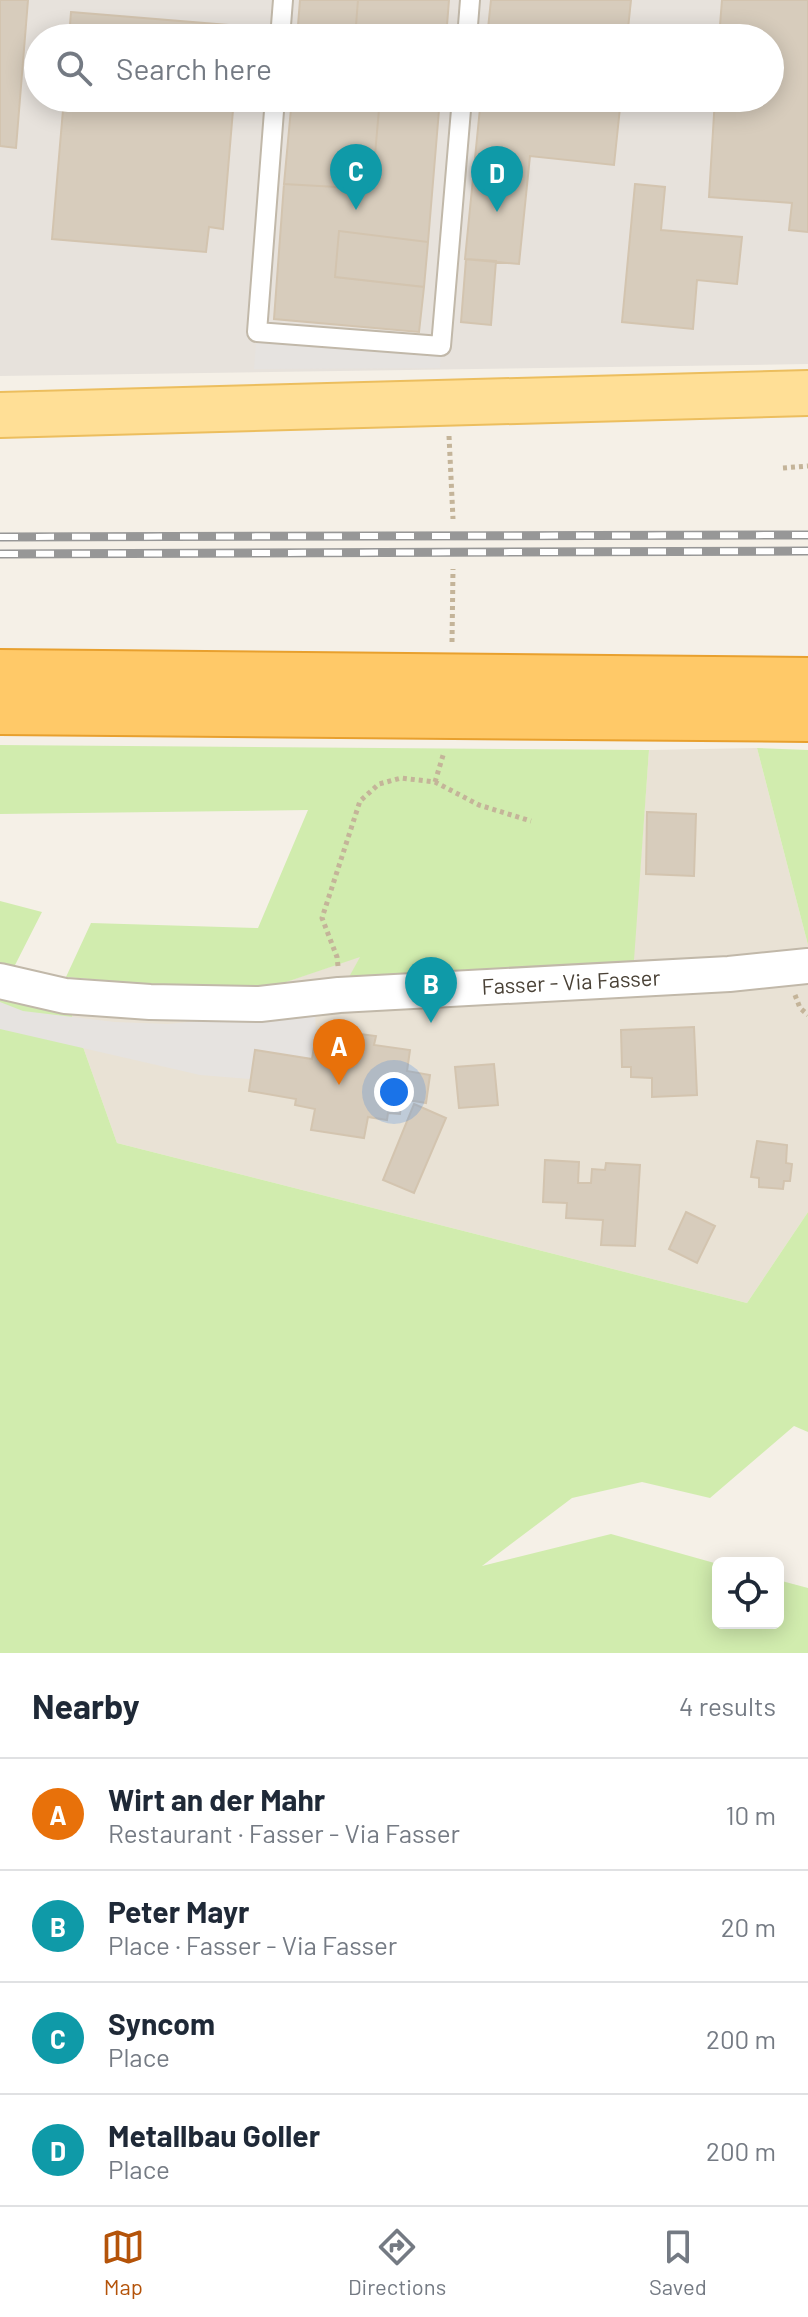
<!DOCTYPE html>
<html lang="en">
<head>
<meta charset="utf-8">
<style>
	body { margin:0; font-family:Barlow,sans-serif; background:#f2f2f3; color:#1f2937 }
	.controls { position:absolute; right:24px; bottom:24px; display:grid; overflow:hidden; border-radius:12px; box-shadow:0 4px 20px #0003 }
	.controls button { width:72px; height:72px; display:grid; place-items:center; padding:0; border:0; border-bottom:2px solid #e0e1e3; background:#fff; color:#1f2937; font:40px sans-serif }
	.you { position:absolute; left:394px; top:1092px; width:28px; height:28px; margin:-20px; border:6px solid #fff; border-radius:50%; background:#1a73e8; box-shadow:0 0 0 12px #1a73e833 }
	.badge { display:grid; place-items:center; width:52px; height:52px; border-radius:50%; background:#b45309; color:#fff; font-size:26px; font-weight:700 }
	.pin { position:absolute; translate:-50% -66px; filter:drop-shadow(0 2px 4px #0008) }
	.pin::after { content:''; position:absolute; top:42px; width:28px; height:24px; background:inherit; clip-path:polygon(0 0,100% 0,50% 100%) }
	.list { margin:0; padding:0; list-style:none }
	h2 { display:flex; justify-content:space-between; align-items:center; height:104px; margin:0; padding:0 32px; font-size:34px }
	h2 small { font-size:26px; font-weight:400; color:#747a83 }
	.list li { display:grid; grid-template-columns:52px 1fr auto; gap:24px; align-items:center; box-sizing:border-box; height:112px; padding:0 32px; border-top:2px solid #e0e1e3 }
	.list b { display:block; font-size:30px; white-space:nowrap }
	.list p { margin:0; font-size:26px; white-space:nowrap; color:#747a83 }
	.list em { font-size:26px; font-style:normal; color:#747a83 }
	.icon { flex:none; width:44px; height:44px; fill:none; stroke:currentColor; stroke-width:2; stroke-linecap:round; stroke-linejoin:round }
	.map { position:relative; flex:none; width:808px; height:1653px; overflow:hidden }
	.search { position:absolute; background:#fff; box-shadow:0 4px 20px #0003; left:24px; right:24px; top:24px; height:88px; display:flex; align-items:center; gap:20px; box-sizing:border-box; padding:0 28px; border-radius:44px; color:#747a83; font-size:30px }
	.sheet { height:552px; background:#fff }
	nav { display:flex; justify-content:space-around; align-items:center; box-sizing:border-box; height:112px; border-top:2px solid #e0e1e3; background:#fff; font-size:22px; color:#747a83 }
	nav a { display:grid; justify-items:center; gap:4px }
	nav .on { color:#b45309 }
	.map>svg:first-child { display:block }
	.residential { fill:#e9e2d5 }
	.industrial { fill:#e7e2dc; fill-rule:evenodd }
	.green { fill:#d1ecae }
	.parking { fill:#e6e3e0 }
	.building { fill:#d7ccbc; stroke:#d3c4af; stroke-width:2 }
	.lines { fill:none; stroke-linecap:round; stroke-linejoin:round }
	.service-casing { stroke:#c1b8a9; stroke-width:22 }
	.minor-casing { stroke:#c1b8a9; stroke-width:38 }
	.primary-casing { stroke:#ecbe5e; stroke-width:48 }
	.motorway-casing { stroke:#e8a02e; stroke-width:48 }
	.path { stroke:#c4b499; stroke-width:5; stroke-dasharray:4 4; stroke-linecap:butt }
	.service { stroke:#fff; stroke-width:18 }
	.minor { stroke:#fff; stroke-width:34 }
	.primary { stroke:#ffdf96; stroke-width:44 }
	.motorway { stroke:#ffc968; stroke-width:44 }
	.rail-casing { stroke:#979797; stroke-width:9 }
	.rail { stroke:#fff; stroke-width:6; stroke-dasharray:18; stroke-linecap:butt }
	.labels { text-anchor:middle; stroke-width:6; stroke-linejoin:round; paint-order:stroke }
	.street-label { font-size:22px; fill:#494136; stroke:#fff }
</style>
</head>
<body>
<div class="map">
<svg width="808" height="1653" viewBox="0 0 808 1653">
	<rect width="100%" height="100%" fill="#f5f0e7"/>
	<path class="residential" d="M757,748L808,945V1212L747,1303L117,1143L65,996L66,977L254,993L361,956L340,994L632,974L649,750Z"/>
	<path class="industrial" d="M0,0H808V364L0,376ZM38,38H770V98H38Z"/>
	<path class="green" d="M0,745L649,750L633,974L339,995L360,957L254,993L66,977L91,923L258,928L308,810L0,814Z
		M757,748L808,750V945Z
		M0,901L42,912L13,969L0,966Z
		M0,981L65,996L117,1143L747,1303L808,1212V1432L794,1426L710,1498L642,1482L572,1498L482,1566L611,1534L718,1564V1623H778V1580L808,1588V1653H0Z"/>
	<path class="parking" d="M257,332L441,346L440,368L254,369Z
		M0,1002L23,1011L115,1022L168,1024L315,1010L316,1035L312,1059L255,1050L250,1079L200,1075L0,1029Z"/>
	<path class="building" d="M0,0H28L16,148L0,146Z
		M300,0H358L355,38H297Z
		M358,0H449L446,38H355Z
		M491,0H631L627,38H487Z
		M722,0H808V232L789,230L792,203L709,197L715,98H770V38H719Z
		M71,12L240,26L239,38H69Z
		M64,98H234L223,229L209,227L206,252L52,239Z
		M292,98H380L372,189L284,184Z
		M380,98H440L428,242L339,231L335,277L424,287L419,332L274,319L284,184L372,189Z
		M481,98H621L614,165L530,156L519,264L465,259Z
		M635,184L665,187L661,230L742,237L737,284L697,280L693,329L622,322Z
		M339,231L428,242L424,287L335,277Z
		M466,259L496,261L491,325L461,322Z
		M647,812L696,814L694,876L646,874Z
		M694,1027L697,1095L652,1097V1078L631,1077V1067H622L621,1030Z
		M360,1034L376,1036L374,1045L410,1050L407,1071L430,1075L426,1103L402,1099L400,1114L388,1113L387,1120L368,1117L364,1138L311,1130L315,1109L295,1105L296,1099L249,1091L255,1050L312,1059L316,1035L359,1042Z
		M494,1064L498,1105L459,1108L455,1067Z
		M414,1104L446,1118L414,1193L383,1180Z
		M757,1141L787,1145L786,1163L792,1164L790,1181H784L783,1189L759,1187V1178L751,1177Z
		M545,1160L579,1162L578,1183H591L592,1169L605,1170L606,1163L640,1165L635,1246L601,1245L603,1220L566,1218L567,1203L543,1202Z
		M686,1212L715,1226L697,1263L669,1249Z"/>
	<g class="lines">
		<defs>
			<path id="service" d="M280,38L283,0
				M467,38L470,0
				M275,98L257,332L441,346L462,98"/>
			<path id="minor" d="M0,981L65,996L150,1002L260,1004L339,995L729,974L808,966"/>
			<path id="primary" d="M0,415L808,393"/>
			<path id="motorway" d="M0,672L808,680
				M0,712L808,719"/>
		</defs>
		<use href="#service" class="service-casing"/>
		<use href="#minor" class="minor-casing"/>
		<use href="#primary" class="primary-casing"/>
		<use href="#motorway" class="motorway-casing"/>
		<path class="path" d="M449,436L453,519
			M783,468L808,466
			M452,642L453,569
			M435,782L444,752
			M338,966L337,957L322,918L360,801L379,784L401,778L435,782L479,805L531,821
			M795,995L800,1008L808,1015"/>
		<use href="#service" class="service"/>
		<use href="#minor" class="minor"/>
		<use href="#primary" class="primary"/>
		<use href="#motorway" class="motorway"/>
		<defs>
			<path id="rail" d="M0,537L808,535
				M0,554L808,551"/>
		</defs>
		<use href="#rail" class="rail-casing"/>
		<use href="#rail" class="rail"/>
	</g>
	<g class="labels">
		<g class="street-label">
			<text transform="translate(571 982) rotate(-3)" y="8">Fasser - Via Fasser</text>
		</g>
	</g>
</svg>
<div class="controls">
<button><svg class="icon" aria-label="locate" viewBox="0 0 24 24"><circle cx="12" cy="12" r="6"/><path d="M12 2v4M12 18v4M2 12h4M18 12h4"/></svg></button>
</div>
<div class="you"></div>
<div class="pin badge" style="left:339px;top:1085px;background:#e8710a">A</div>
<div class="pin badge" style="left:431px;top:1023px;background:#0f9aa8">B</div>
<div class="pin badge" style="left:356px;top:210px;background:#0f9aa8">C</div>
<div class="pin badge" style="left:497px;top:212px;background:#0f9aa8">D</div>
<div class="search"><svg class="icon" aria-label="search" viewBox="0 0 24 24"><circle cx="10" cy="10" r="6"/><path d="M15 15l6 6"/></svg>Search here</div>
</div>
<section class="sheet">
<h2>Nearby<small>4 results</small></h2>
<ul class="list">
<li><span class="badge" style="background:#e8710a">A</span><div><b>Wirt an der Mahr</b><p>Restaurant · Fasser - Via Fasser</p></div><em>10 m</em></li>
<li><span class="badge" style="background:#0f9aa8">B</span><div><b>Peter Mayr</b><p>Place · Fasser - Via Fasser</p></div><em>20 m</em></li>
<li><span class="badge" style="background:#0f9aa8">C</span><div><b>Syncom</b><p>Place</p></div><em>200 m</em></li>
<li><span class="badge" style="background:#0f9aa8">D</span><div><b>Metallbau Goller</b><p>Place</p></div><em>200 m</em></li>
</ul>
</section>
<nav>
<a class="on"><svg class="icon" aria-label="map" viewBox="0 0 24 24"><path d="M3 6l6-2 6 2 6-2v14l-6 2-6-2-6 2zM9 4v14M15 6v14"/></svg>Map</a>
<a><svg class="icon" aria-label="directions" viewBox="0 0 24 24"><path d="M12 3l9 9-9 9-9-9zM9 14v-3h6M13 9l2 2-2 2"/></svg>Directions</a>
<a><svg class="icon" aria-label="saved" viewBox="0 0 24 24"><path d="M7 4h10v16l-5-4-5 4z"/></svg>Saved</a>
</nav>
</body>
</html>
